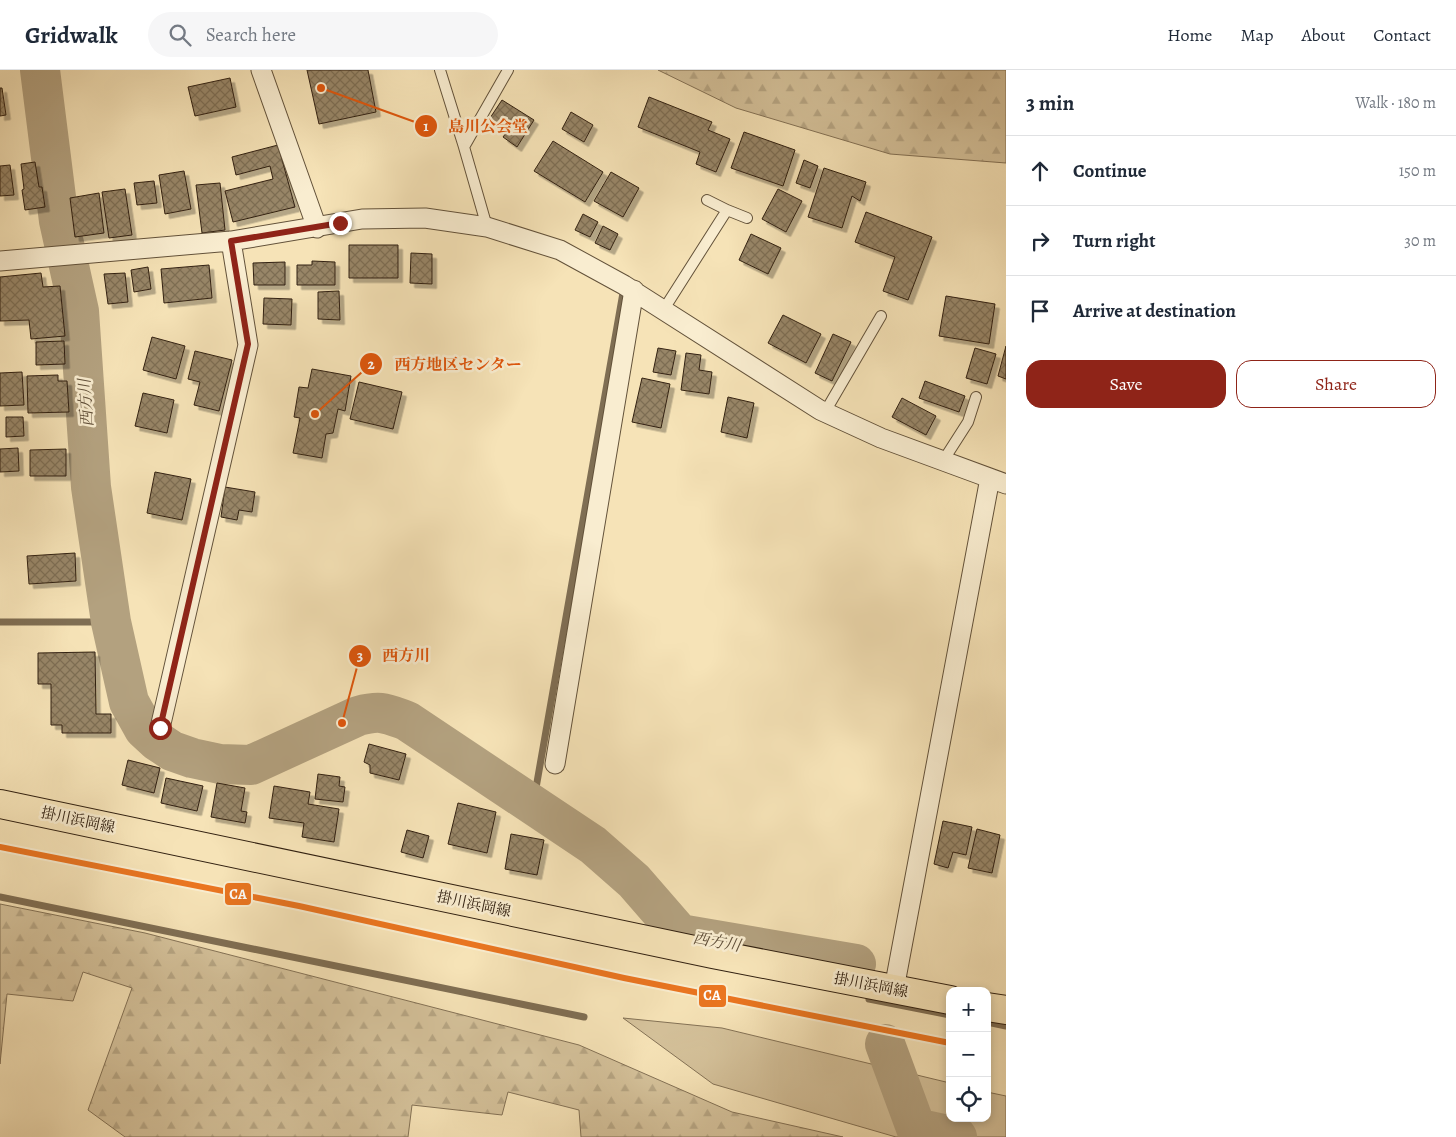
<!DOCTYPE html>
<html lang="en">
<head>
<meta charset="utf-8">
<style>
	body { margin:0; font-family:Alegreya,"Noto Serif JP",serif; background:#f6f6f7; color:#1f2937 }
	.controls { position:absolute; right:15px; bottom:15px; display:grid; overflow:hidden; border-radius:10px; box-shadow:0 2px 8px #0003 }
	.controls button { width:45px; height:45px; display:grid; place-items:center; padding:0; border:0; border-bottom:1px solid #e0e1e3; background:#fff; color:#1f2937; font:25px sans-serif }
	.stop { position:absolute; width:15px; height:15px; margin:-11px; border:4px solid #8f2418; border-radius:50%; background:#fff }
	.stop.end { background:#8f2418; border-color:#fff; box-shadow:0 1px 5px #0008 }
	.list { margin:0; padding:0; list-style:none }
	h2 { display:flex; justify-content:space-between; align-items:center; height:65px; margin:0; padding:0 20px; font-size:21px }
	h2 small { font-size:16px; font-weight:400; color:#747a83 }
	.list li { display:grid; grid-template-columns:32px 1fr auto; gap:15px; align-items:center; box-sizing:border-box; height:70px; padding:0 20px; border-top:1px solid #e0e1e3 }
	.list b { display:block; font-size:19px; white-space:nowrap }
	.list em { font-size:16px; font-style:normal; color:#747a83 }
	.actions { display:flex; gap:10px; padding:15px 20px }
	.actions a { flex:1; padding:11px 0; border:1px solid #8f2418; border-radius:15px; text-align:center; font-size:18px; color:#8f2418 }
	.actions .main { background:#8f2418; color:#fff }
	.icon { flex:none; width:28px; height:28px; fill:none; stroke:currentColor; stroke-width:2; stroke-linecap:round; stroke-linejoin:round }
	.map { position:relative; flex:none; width:1006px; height:1067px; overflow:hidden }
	header { display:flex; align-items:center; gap:30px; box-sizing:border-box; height:70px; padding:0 25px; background:#fff; border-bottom:1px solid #e0e1e3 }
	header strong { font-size:24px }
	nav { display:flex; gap:28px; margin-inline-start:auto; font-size:18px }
	.search { width:350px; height:45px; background:#f6f6f7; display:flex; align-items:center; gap:12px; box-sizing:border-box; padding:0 18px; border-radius:28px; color:#747a83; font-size:19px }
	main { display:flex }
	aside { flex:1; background:#fff }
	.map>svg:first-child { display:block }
	.green { fill:#d5c29b; stroke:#847256 }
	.forest { fill:url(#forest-firs); stroke:#847256 }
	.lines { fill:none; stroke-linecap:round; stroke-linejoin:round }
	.stream { stroke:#7f6e53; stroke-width:7 }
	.river { stroke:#b3a17f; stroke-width:40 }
	.building { fill:url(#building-cross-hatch); stroke:#322111; filter:url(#shadow) }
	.lane-casing { stroke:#63523a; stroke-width:12 }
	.street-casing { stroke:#63523a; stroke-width:21 }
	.primary-casing { stroke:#322111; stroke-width:30 }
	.lane { stroke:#f9edd0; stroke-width:10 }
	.street { stroke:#f9edd0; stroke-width:19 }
	.primary { stroke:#f6e3b7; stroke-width:28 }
	.rail-1-casing { stroke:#f9edd0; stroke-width:10 }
	.rail-1 { stroke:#ea7520; stroke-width:6 }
	.route { stroke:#8f2418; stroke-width:6 }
	.labels { text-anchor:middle; stroke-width:5; stroke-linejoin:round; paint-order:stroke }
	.street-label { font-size:15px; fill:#322111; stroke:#f9edd0 }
	.water-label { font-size:16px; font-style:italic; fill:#5f4e38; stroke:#f9edd0 }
	.leader { fill:none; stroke:#df560c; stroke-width:2 }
	.callout-dot { fill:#df560c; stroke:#f9edd0; stroke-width:2 }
	.mark-label { font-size:15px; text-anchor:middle; font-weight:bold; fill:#fff }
	.callout-label { font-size:16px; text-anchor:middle; font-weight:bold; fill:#df560c; stroke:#f9edd0; stroke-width:5; stroke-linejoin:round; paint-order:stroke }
	.line-badge { stroke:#f9edd0; stroke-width:2 }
	.badge-label { font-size:14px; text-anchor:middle; font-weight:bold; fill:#fff }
</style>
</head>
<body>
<header>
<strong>Gridwalk</strong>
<div class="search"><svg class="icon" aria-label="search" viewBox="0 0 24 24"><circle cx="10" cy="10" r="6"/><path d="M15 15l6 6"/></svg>Search here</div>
<nav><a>Home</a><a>Map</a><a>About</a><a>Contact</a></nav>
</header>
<main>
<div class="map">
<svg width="1006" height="1067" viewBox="0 0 1006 1067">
	<defs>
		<pattern id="forest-firs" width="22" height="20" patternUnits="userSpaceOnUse" patternTransform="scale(1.25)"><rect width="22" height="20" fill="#d5c29b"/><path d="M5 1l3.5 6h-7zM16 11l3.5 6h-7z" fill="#b7a684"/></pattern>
		<pattern id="building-cross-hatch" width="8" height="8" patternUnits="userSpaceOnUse" patternTransform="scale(1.25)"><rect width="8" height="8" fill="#988667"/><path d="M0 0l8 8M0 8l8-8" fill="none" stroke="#7d6d53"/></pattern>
		<filter id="shadow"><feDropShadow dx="4.5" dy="4.5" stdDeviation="0" flood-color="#0004"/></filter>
	</defs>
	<rect width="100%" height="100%" fill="#f6e3b7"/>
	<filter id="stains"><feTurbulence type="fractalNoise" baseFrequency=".004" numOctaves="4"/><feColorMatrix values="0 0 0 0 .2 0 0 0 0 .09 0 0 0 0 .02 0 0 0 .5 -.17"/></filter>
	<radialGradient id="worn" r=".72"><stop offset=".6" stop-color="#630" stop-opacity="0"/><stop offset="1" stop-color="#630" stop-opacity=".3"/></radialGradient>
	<path class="green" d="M623,948L722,958L950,1013V1048H987V1022L1006,1026V1067H896L713,1014Z"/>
	<path class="forest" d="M658,0H1006V93L890,84L736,38Z
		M0,834L145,863L579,975L732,1042L843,1067H581L579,1040L508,1022L502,1045L412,1035L408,1067H125L88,1040L132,918L83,902L73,931L7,924L0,994Z"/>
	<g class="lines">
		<path class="stream" d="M0,552H111
			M533,735L624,217
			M0,827L584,947
			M869,929L950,945
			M987,952L1006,956"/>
		<path class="river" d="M40,0L59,151L79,241L91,417L111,552L129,632L144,659L157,671L172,681L192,688L220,694L251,695L358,646C381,640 385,643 407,651L593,775L634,811L680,864L856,894
			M885,974L916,1058L957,1067"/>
	</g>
	<path class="building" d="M307,0H368L376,42L319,54Z
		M230,8L236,37L195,46L188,17Z
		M0,18H2L6,45L0,46Z
		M649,27L712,52L708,60L730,69L716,102L696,94L700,82L638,57Z
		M502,30L534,50L517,77L503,67L506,63L488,51Z
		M571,42L593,55L584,72L562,59Z
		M744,62L795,80L783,116L731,98Z
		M553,71L603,102L585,132L534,101Z
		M278,75L295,137L233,152L225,121L273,109L270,96L236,105L232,87Z
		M804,90L818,96L810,118L796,113Z
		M35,92L39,117H42L45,137L25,140L22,120L24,119L21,94Z
		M10,95L14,125L0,126V96Z
		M824,98L866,112L860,131L852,126L842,158L808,147Z
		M184,101L191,139L165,144L159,105Z
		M611,102L639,118L623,147L594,131Z
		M154,111L157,133L137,135L134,113Z
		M220,113L225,160L202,163L196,115Z
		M125,119L132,165L109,168L102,122Z
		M778,119L802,131L786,162L762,149Z
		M99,123L104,163L75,167L70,128Z
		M866,142L932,167L908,230L883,221L895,187L855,172Z
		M583,144L598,152L590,167L575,160Z
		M603,156L618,164L610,180L595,173Z
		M751,164L781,178L768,204L739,190Z
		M349,175H398V208H349Z
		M411,183L432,184V214L410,213Z
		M312,191L335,192V215H297V195H312Z
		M285,192V215H254L253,193Z
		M209,195L212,228L164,233L161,199Z
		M148,197L151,219L134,222L131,200Z
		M41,203L43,217L60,216L65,266L31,269L29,250L0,251V207Z
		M125,203L128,232L108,234L104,204Z
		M339,221L340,250L318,249V222Z
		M946,226L995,234L989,274L939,266Z
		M264,228L292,229L291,255L263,254Z
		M783,245L821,264L806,293L768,273Z
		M833,264L851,272L832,311L815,303Z
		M152,267L185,276L176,309L143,300Z
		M64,271L65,294L36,295V272Z
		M1006,276V309L998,306Z
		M658,278L676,281L671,305L653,302Z
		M975,278L996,284L987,314L966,308Z
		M195,281L232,290L219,341L194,335L200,312L188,309Z
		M686,283L701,285L699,300L712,302L709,324L681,320Z
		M312,299L351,306L345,341L338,339L333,363L326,364L322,388L293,383L300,348L294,347L299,317L308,318Z
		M22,302L24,335L0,336V303Z
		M58,305V311H67L69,342L28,343L27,306Z
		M642,308L670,314L661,358L632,352Z
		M925,311L965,326L959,342L919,328Z
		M359,312L402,322L393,359L350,349Z
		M143,323L174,330L167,363L135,356Z
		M728,327L754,333L747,368L721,362Z
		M902,328L936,346L926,365L892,347Z
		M6,347H23L24,366L6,367Z
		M18,378L19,401L0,402V379Z
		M66,379V406H30V380Z
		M155,402L191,409L182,450L147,443Z
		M225,417L255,422L252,442L239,440L237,450L221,447Z
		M75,483L76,511L29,514L27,486Z
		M95,582L96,644H111V663H62V655H51V614H38V583Z
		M369,674L406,684L399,710L370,703V695L364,692Z
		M128,690L160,698L154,723L122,715Z
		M318,704L340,707L339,716L345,717L343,732L315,729Z
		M166,708L203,716L197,741L161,733Z
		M217,713L245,718L241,741L247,742L245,753L211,747Z
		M274,716L310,722L308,734L339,739L334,772L302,767L304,753L269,748Z
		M458,733L496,742L487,783L448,774Z
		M943,751L972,757L966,785L953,782L948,798L934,794Z
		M977,759L1000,765L992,803L968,798Z
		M407,760L429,766L423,788L401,782Z
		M511,764L544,770L537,805L505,799Z"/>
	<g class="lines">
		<defs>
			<path id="lane" d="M440,0L464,77
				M727,140L747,148
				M487,157L464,77L508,0
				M664,239L727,140L707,130
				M825,342L881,246
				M943,391L968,352L976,327"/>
			<path id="street" d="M261,0L317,158
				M0,191L231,171L362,149L425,148L487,157L560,180L624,215L820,340L881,368L1006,414
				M160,658L248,275L231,171
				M555,694L634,220
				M894,919L990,408"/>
			<path id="primary" d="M0,734L713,884L950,930
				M987,937L1006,940"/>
		</defs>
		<use href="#lane" class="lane-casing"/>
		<use href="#street" class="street-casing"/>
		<use href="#primary" class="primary-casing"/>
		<use href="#lane" class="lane"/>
		<use href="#street" class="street"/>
		<use href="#primary" class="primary"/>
		<defs>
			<path id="rail-1" d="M0,777L299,836L624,908L950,973"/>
		</defs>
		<use href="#rail-1" class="rail-1-casing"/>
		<use href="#rail-1" class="rail-1"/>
	</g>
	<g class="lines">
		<path class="route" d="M160,658L248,274L231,171L340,153"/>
	</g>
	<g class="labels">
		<g class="street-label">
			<text transform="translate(78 750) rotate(12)" y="5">掛川浜岡線</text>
			<text transform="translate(474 834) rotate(12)" y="5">掛川浜岡線</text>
			<text transform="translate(871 915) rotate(11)" y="5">掛川浜岡線</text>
		</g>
		<g class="water-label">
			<text transform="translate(85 333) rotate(-94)" y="6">西方川</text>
			<text transform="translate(717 871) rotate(10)" y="6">西方川</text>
		</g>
	</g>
	<path class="leader" d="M321 18L426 56M315 344L371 294M342 653L360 586"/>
	<g class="callout-dot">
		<circle cx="321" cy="18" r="5"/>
		<circle cx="315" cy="344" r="5"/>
		<circle cx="342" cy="653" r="5"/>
		<circle cx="426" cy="56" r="12"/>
		<circle cx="371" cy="294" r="12"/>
		<circle cx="360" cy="586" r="12"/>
	</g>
	<g class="mark-label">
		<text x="426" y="61">1</text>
		<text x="371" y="299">2</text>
		<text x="360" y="591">3</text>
	</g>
	<g class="callout-label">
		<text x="488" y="62">島川公会堂</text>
		<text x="458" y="300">西方地区センター</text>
		<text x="406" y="591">西方川</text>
	</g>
	<g class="line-badge">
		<rect x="224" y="812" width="28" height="24" rx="5" fill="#ea7520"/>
		<rect x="698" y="914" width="29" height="24" rx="5" fill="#ea7520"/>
	</g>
	<g class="badge-label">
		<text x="238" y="829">CA</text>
		<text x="712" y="930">CA</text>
	</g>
	<rect width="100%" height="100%" filter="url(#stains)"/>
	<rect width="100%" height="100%" fill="url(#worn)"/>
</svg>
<div class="controls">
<button>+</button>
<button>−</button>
<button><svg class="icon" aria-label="locate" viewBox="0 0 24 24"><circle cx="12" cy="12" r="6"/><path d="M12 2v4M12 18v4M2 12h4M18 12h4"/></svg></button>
</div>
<div class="stop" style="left:160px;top:658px"></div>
<div class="stop end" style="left:340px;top:153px"></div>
</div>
<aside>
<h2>3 min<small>Walk · 180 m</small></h2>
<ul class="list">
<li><svg class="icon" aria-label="ahead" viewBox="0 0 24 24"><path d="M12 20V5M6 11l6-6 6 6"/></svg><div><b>Continue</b></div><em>150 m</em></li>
<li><svg class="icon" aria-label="right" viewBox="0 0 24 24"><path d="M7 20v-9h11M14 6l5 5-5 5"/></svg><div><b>Turn right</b></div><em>30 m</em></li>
<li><svg class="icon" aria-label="arrive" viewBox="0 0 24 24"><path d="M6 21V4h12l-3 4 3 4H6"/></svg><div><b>Arrive at destination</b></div></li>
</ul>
<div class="actions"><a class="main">Save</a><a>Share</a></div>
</aside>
</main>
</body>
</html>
